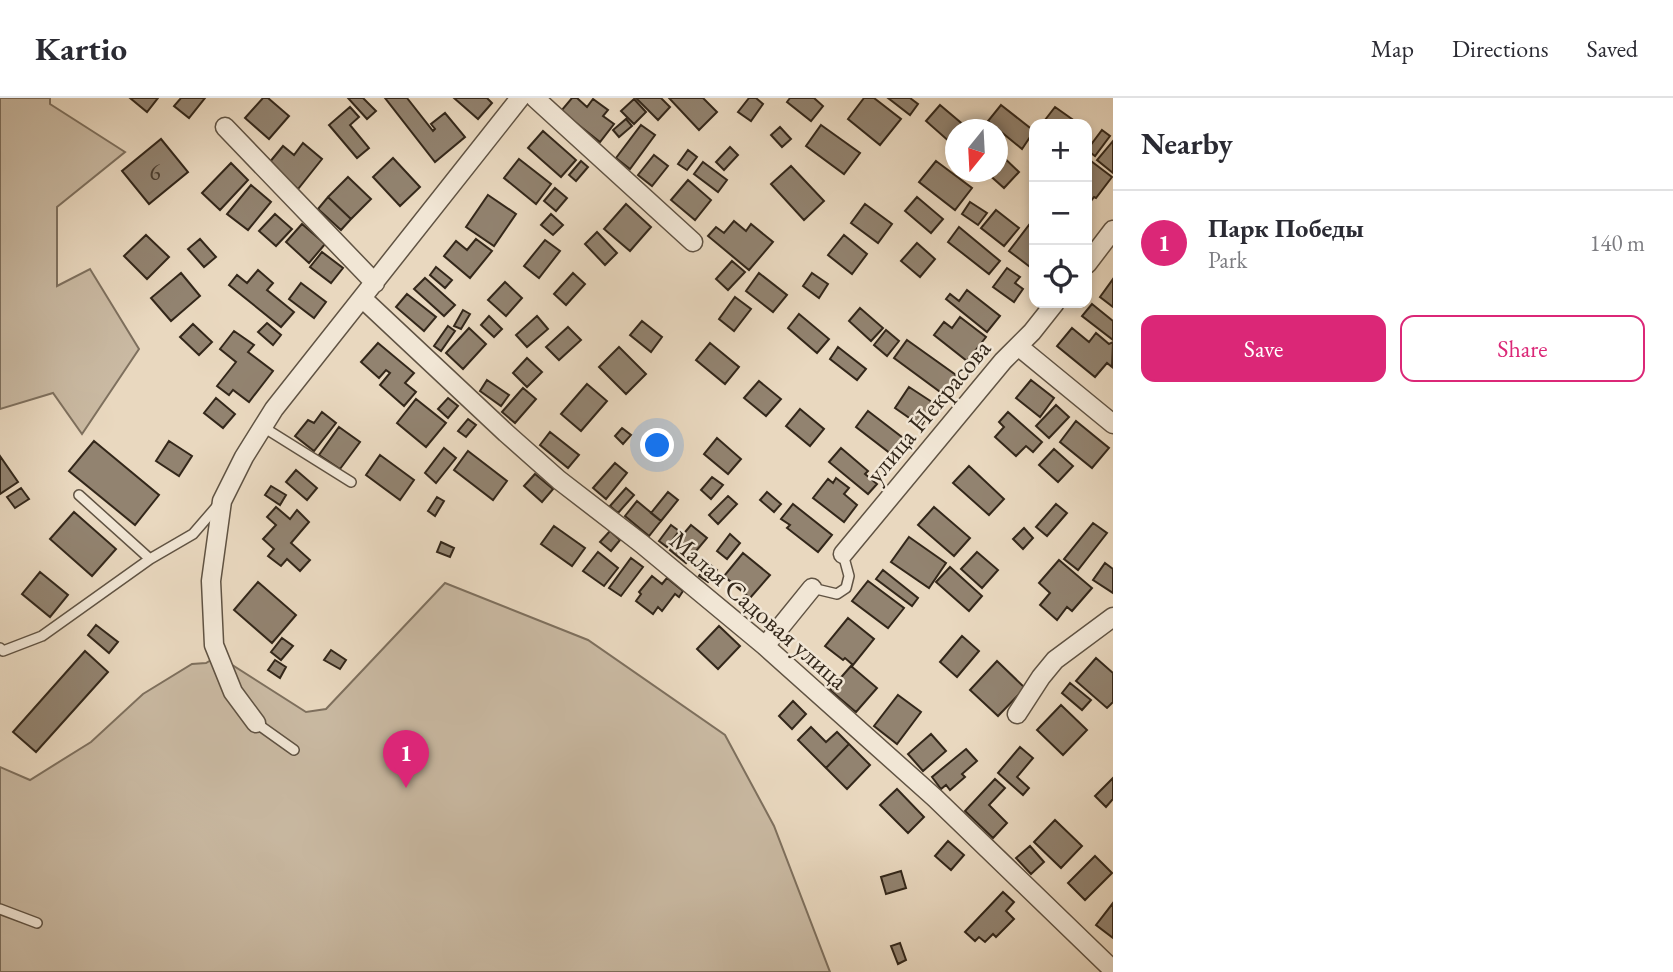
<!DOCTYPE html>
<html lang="en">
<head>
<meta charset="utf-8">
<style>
	body { margin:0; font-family:"EB Garamond",serif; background:#f2f2f3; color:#2b2b33 }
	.controls { position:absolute; right:21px; top:21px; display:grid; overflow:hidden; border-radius:14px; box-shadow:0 4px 10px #0003 }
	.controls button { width:63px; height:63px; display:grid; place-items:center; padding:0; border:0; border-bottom:2px solid #e1e1e2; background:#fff; color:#2b2b33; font:35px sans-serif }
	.compass { position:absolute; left:945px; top:21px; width:63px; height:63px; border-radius:50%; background:#fff; box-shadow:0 4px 10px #0003; rotate:198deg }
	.you { position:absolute; left:658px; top:348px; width:24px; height:24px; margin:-18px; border:5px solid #fff; border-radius:50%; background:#1a73e8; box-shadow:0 0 0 10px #1a73e833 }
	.badge { display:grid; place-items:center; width:46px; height:46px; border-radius:50%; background:#db2777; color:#fff; font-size:23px; font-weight:700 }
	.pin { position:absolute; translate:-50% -58px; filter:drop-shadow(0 2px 4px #0008) }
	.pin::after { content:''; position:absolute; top:37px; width:24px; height:21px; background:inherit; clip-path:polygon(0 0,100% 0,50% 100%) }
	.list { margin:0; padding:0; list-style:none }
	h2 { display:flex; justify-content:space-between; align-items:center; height:91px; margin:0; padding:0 28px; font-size:30px }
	h2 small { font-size:23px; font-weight:400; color:#7c7c81 }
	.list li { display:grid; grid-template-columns:46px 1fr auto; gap:21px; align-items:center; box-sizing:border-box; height:105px; padding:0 28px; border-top:2px solid #e1e1e2 }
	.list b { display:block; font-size:26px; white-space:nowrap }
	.list p { margin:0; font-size:23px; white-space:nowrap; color:#7c7c81 }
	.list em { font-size:23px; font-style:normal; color:#7c7c81 }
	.actions { display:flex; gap:14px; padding:21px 28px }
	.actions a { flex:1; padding:16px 0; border:2px solid #db2777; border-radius:14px; text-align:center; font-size:24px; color:#db2777 }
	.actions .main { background:#db2777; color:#fff }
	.icon { flex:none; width:38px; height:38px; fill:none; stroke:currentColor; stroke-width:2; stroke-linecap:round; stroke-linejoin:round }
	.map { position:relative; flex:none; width:1113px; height:874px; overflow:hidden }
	header { display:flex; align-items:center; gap:42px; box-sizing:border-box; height:98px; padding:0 35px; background:#fff; border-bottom:2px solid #e1e1e2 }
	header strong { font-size:33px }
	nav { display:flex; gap:38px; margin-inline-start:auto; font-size:24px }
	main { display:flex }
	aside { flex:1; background:#fff }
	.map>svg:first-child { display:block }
	.green { fill:#cabaa3; stroke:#7e705e; stroke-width:2 }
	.building { fill:#928370; stroke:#33271a; stroke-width:2 }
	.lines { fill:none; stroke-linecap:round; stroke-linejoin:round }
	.service-casing { stroke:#605343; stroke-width:12 }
	.minor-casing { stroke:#605343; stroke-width:21 }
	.service { stroke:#f1e6d5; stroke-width:9 }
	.minor { stroke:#f1e6d5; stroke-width:18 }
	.labels { text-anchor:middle; stroke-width:5; stroke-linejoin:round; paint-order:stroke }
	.number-label { font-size:23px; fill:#4b3e30 }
	.street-label { font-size:26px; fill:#33271a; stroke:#f1e6d5 }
</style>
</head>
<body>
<header>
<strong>Kartio</strong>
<nav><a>Map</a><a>Directions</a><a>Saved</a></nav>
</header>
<main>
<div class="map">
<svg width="1113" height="874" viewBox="0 0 1113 874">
	<rect width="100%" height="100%" fill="#e9d8bf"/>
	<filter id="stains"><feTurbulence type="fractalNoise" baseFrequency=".00286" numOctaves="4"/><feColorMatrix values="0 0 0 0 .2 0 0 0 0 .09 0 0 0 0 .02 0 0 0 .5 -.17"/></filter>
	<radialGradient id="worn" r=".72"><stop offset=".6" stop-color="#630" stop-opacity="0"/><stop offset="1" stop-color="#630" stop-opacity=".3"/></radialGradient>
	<path class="green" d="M0,0H50V6L125,54L57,109V188L90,171L139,251L82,336L53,295L0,311Z
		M445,485L588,542L725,637L774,728L830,874H0V669L30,682L91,644L143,596L192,566L206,565L218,558L306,614L326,611Z"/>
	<path class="building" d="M130,0H158L147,14Z
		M181,0H205L189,20L174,8Z
		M263,0H268L289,18L269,41L245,20Z
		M348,0H363L376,13L367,21Z
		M385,0H407L433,33L435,31L431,26L445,15L465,39L435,64Z
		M454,0H487L492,5L478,21Z
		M572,0H577L587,9L593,1L608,12L603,18L614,26L600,44L561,13Z
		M636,0H661L670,9L658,22Z
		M669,0H703L717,14L699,32Z
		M749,0H756L763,6L751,23L738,14Z
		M790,0H814L823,8L811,23L787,4Z
		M864,0H874L901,21L880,47L848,21Z
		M888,0H910L918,6L910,17Z
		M634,1L646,14L634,26L621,13Z
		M940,7L966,29L964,32H956V42L952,46L926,23Z
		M1001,7L1034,33L1022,51L988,23Z
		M350,9L359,19L350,27L369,50L357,60L329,27Z
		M1055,9L1079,26H1051L1045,22Z
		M626,21L632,28L619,39L613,32Z
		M641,27L655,37L630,71L616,60Z
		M821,27L860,55L844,76L806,48Z
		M780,29L791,41L782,49L771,37Z
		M1102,32L1110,38L1095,58L1087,52Z
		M543,33L576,62L561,79L528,50Z
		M161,41L188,74L149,106L122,73Z
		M1113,43V75L1097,62Z
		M303,45L322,61L298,91L269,65L283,48L294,57Z
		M730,49L738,57L724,72L716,64Z
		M688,52L697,59L687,72L678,66Z
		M998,54L1019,74L1004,90L986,74H998Z
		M654,57L668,68L652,88L638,77Z
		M393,60L420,89L400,108L373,79Z
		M1087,60L1112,79L1096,100L1094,99L1091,103L1087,101Z
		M519,61L551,86L536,106L504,80Z
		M581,63L588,69L576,83L569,77Z
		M936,63L972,90L955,112L919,84Z
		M703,64L727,82L718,94L694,76Z
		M231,65L248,82L220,112L202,95Z
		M791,68L824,103L804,122L771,86Z
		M348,79L371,101L351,121L328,99Z
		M688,82L711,102L695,122L671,102Z
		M251,87L271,104L248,132L227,116Z
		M555,90L567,100L556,113L544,103Z
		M488,97L516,116L494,148L466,129Z
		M328,99L351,121L341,132L318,111Z
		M917,99L943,121L931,135L905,113Z
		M970,104L987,115L978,127L962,116Z
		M626,106L651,129L630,153L604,131Z
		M865,106L892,126L878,145L851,125Z
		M996,112L1019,130L1004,148L981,130Z
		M275,116L292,131L276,148L259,133Z
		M551,116L563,127L553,137L541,127Z
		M734,123L746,133L751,126L773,144L749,172L708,138L716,129L724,135Z
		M302,126L325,146L309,165L286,144Z
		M1029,127L1034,131V172L1009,153Z
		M959,129L1000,163L989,176L948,144Z
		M597,134L617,155L605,167L585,146Z
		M146,137L169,159L147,181L124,158Z
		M844,137L867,156L852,176L828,157Z
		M200,141L216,159L204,169L188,151Z
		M476,141L492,153L470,180L444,158L456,143L467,152Z
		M545,142L560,153L539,180L524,168Z
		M917,145L935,161L920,179L901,163Z
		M322,154L343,170L331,185L310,169Z
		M732,163L745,174L728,192L716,181Z
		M436,169L452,182L445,190L430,177Z
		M1007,170L1020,179L1015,185L1023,191L1014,204L993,189Z
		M258,172L273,185L267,192L294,214L281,229L229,187L237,177L247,185Z
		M181,175L200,198L171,223L151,200Z
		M573,175L585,186L566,207L554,196Z
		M759,175L787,197L773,214L746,193Z
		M812,175L828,186L819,200L803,188Z
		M425,180L455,207L444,218L414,191Z
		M1113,181V209L1100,199Z
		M505,184L522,200L506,218L488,202Z
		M301,185L326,204L314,220L289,201Z
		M967,192L1000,218L987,234L946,201L950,196L959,203Z
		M407,196L436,219L424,233L396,209Z
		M735,199L751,211L734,233L719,221Z
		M1092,206L1113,223V242L1082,218Z
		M860,210L883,230L871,243L849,223Z
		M463,212L470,216L461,231L454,228Z
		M799,216L829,241L817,255L788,230Z
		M489,218L502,231L494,239L481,227Z
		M537,218L548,231L527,249L516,237Z
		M960,219L986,239L967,263L934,237L944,224L952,230Z
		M642,223L662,239L651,254L630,237Z
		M267,225L281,237L273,247L258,234Z
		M193,226L212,244L199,257L180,239Z
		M448,228L455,233L441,253L434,248Z
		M568,229L581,242L559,262L546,249Z
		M469,230L486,246L463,271L446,255Z
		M1072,230L1089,244L1096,235L1109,246L1113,244L1112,269L1107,265L1095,279L1057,248Z
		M886,232L899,243L887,258L874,247Z
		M234,233L254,247L248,254L273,273L249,304L233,292L229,297L217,288L236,264L220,251Z
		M907,242L956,277L943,296L894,260Z
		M378,245L414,275L405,285L416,294L404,308L380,287L390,275L386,272L379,280L361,264Z
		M710,245L739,269L725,286L696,262Z
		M619,249L646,276L626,296L599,269Z
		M838,249L866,271L857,282L830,261Z
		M527,260L542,274L527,289L513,275Z
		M487,282L509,297L501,308L480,293Z
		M1031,282L1054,300L1040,319L1016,300Z
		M759,283L781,301L766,318L744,300Z
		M587,286L607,303L581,333L561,316Z
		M909,289L935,306L921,328L895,310Z
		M523,290L536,301L515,325L502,314Z
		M216,300L235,316L223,330L204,315Z
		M448,300L458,308L448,320L438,311Z
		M416,301L446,325L426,349L397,325Z
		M1056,307L1069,319L1049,340L1036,328Z
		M800,311L824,331L810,348L786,328Z
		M868,313L907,343L895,359L856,329Z
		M322,314L336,325L314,353L295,338L308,322L314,325Z
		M1008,314L1042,344L1033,354L1026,348L1016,358L995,339L1004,329L999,324Z
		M468,321L476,327L466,339L458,333Z
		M1076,323L1109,350L1092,370L1060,344Z
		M339,329L360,344L340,371L319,357Z
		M622,330L631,337L623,346L615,338Z
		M550,334L579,357L568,370L540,347Z
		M717,340L741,361L728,376L704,356Z
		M94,343L159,397L135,427L69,373Z
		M169,343L192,358L179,378L156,363Z
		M444,350L456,360L436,385L425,375Z
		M841,350L868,373L865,376L877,386L868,396L829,364Z
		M1054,351L1073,368L1058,384L1039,367Z
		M468,353L507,383L493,402L454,372Z
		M380,357L414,382L400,402L366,377Z
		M0,358L18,384L0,396Z
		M615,365L627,375L606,401L593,390Z
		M969,368L1004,401L989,417L953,385Z
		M296,372L317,390L307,402L286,384Z
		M535,376L553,391L542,404L524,388Z
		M712,379L723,387L711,401L701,392Z
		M836,380L849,390L844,396L857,407L844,424L813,400L828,381L833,385Z
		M271,388L286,397L280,407L265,397Z
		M21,390L29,401L15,410L7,399Z
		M626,390L634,397L618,415L610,408Z
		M668,394L678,402L661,423L651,415Z
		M767,394L781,406L774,414L760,402Z
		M728,398L737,406L718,426L709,417Z
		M437,399L444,403L435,418L428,413Z
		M637,403L661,423L649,438L625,418Z
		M793,406L832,437L818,454L787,430L790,427L781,421Z
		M1056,406L1067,415L1047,438L1036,429Z
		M276,409L290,421L297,412L309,424L291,445L310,462L300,473L287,461L281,468L268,458L274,451L263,441L276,427L267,419Z
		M934,409L970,440L954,458L918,427Z
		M74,414L116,451L92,478L50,441Z
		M1093,425L1107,435L1078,472L1064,461Z
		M671,427L679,433L667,449L659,443Z
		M691,427L707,440L686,465L670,452Z
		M554,428L585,450L572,468L541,446Z
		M1024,430L1033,440L1023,451L1013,441Z
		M610,433L620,442L611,453L600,444Z
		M730,436L740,445L727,461L717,453Z
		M909,439L946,465L929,490L891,464Z
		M441,444L454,450L450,459L437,454Z
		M598,454L618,470L604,488L583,473Z
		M977,454L998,472L982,490L961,471Z
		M743,455L770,477L750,500L724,478Z
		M631,460L643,469L621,498L609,490Z
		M1059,462L1092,490L1072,513L1067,509L1057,522L1040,507L1050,495L1039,485Z
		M708,465L717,472L708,484L699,478Z
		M1105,465L1113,471V495L1093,482Z
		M950,469L982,498L969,513L936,484Z
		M883,472L918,500L912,508L876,481Z
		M40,474L68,497L50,519L22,496Z
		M652,478L662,486L667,480L683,493L679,499L675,496L662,513L658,509L653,516L636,503L641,496L639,494Z
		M868,483L904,510L888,530L852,503Z
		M258,484L296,517L272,545L234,512Z
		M848,520L874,541L853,567L845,560L843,562L825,548Z
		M96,527L118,544L109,555L88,537Z
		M719,528L740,548L718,571L697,551Z
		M962,538L979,553L957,579L940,564Z
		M282,540L293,548L281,562L271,554Z
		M331,552L346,562L340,571L324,562Z
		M85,553L108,574L36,654L13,634Z
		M1096,560L1113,575V604L1107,610L1076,583Z
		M275,562L286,569L280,580L268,572Z
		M997,563L1025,590L998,618L970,592Z
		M851,568L877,590L856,614L830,592Z
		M1070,585L1091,602L1082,612L1062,595Z
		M898,597L921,614L897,646L874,628Z
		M793,603L806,616L792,631L779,618Z
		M1061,607L1087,632L1063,657L1037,632Z
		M811,629L826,644L837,634L849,646L826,670L798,642Z
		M931,636L946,653L923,673L908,656Z
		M849,646L870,667L847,691L826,670Z
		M1020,649L1033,660L1017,679L1029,690L1023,697L998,675Z
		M966,651L977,663L962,676L965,679L950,692L946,687L941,691L932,679Z
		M1113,680V701L1106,709L1095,698Z
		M995,681L1005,690L989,707L1007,725L993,740L965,713Z
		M897,691L924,719L908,735L880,707Z
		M1055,722L1082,748L1061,770L1034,744Z
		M948,743L964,757L951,772L935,758Z
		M1030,748L1044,764L1031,776L1016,760Z
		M1095,758L1112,775L1085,802L1068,785Z
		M901,773L906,790L886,796L881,779Z
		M1003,794L1014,804L1006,813L1014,821L996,839L993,836L985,844L979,839L975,843L965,834Z
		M1113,805V840L1096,827Z
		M900,845L906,862L898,866L891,848Z"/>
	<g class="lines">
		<defs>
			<path id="service" d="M263,329L351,384
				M79,397L150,461
				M812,490L837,496L846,490L849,478L843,456
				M0,550L3,553L42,538L150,461L193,436L218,407
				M256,625L294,652
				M0,811L37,825"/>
			<path id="minor" d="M535,0L693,144
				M225,29L375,185
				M1087,166L1113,132
				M362,200L506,335L559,382L642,446L765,548L935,700L1113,872
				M1018,248L1113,326
				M843,456L1003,263L1032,234L1055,205
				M765,548L812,490
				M1017,616L1041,579L1055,562L1113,519
				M256,625L233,594L214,547L211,483L222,403L244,359L274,311L520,0"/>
		</defs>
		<use href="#service" class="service-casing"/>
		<use href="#minor" class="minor-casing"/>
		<use href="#service" class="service"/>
		<use href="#minor" class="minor"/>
	</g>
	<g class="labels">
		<g class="number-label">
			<text x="155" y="82">6</text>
		</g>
		<g class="street-label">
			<text transform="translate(928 313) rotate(-50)" y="9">улица Некрасова</text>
			<text transform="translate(759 512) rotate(41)" y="9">Малая Садовая улица</text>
		</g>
	</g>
	<rect width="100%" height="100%" filter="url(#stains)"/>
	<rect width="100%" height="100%" fill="url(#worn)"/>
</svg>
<div class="controls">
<button>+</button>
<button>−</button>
<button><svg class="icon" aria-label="locate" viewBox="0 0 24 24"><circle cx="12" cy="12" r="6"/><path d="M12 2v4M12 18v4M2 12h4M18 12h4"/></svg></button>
</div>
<svg class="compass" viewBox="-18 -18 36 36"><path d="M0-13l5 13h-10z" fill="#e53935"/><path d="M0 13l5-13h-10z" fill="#7c7c81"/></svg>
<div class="you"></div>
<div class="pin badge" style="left:406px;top:690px">1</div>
</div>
<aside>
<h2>Nearby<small></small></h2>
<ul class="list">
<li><span class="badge">1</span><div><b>Парк Победы</b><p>Park</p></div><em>140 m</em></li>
</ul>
<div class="actions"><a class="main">Save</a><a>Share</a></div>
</aside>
</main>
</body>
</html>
